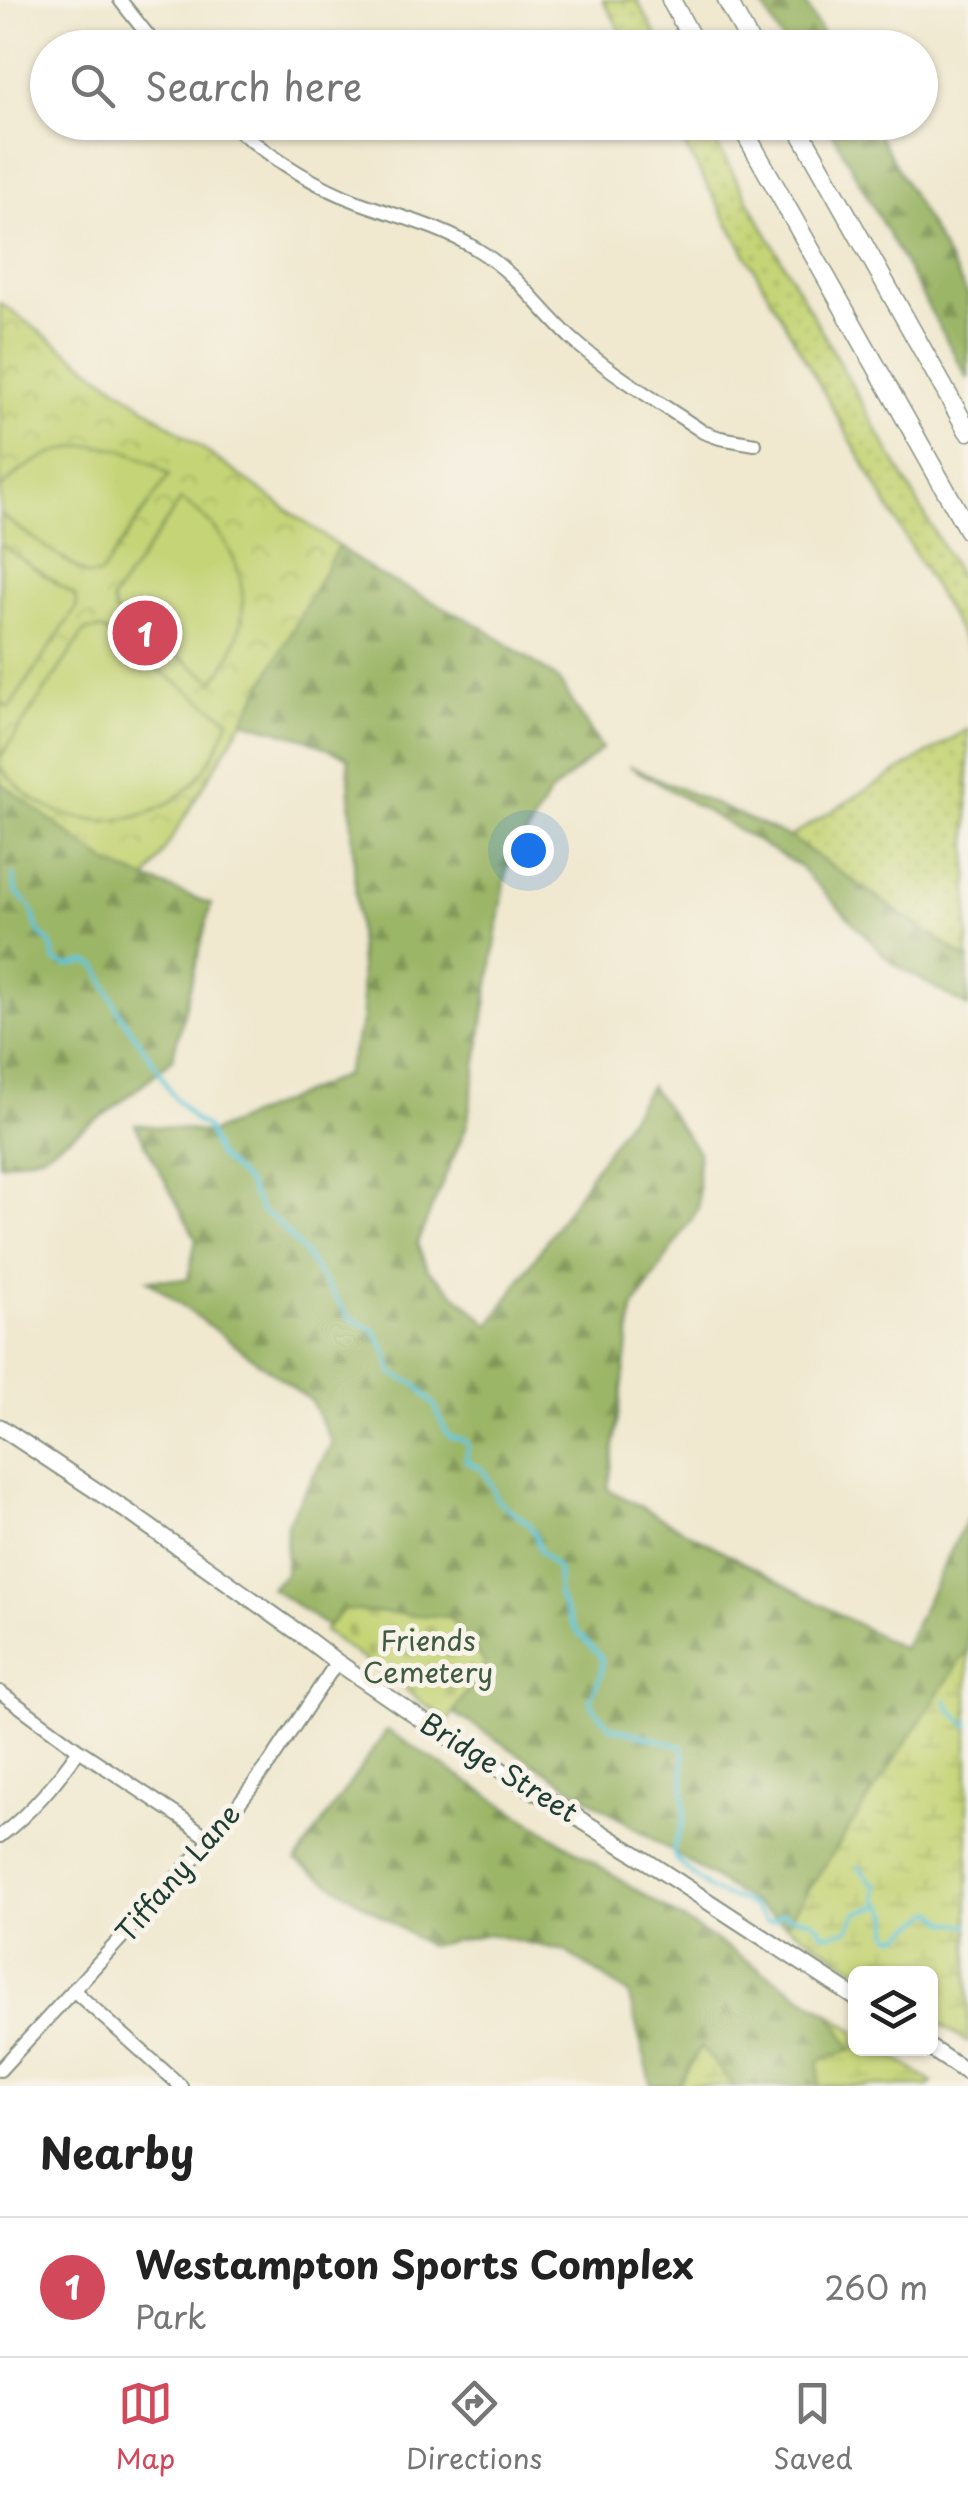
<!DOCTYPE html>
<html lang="en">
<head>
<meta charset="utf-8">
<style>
	body { margin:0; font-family:"Playpen Sans",sans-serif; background:#f2f2f2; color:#222 }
	.controls { position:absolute; right:30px; bottom:30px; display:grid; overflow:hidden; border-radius:15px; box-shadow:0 2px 8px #0004 }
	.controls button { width:90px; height:90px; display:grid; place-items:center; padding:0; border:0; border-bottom:2px solid #e0e0e0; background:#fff; color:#222; font:50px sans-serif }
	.you { position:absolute; left:528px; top:850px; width:35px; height:35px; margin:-25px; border:8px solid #fff; border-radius:50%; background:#1a73e8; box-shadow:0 0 0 15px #1a73e833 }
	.badge { display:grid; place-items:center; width:65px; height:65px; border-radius:50%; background:#d1495b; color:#fff; font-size:32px; font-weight:700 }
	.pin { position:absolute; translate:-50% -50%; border:5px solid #fff; box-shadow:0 2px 10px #0006 }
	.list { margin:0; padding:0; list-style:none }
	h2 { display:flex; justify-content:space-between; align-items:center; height:130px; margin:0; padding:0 40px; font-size:42px }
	h2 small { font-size:32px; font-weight:400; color:#767676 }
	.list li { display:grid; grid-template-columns:65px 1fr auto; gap:30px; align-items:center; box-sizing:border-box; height:140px; padding:0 40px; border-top:2px solid #e0e0e0 }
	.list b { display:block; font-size:38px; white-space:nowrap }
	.list p { margin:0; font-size:32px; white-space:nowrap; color:#767676 }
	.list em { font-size:32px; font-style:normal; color:#767676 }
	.icon { flex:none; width:55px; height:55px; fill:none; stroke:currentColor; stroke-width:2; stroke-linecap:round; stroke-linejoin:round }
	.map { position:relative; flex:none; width:968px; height:2086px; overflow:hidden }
	.search { position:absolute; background:#fff; box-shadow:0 2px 8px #0004; left:30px; right:30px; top:30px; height:110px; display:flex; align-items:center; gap:25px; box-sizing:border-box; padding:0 35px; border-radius:55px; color:#767676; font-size:38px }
	.sheet { height:270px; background:#fff }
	nav { display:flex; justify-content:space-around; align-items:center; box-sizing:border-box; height:140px; border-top:2px solid #e0e0e0; background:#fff; font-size:28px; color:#767676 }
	nav a { display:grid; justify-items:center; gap:5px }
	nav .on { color:#d1495b }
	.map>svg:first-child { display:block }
	.grass { fill:url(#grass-dots); stroke:#728855; stroke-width:2.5 }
	.forest { fill:url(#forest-firs); stroke:#5e7a4e; stroke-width:2.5 }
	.wetland { fill:url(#wetland-marsh); stroke:#728855; stroke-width:2.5 }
	.cemetery { fill:url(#cemetery-stones); stroke:#728855; stroke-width:2.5 }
	.park { fill:url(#park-crowns); stroke:#728855; stroke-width:2.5 }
	.garden { fill:#c5d476; stroke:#728855; stroke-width:2.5 }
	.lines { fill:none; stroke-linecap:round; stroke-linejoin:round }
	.stream { stroke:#60c7dd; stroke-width:4 }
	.minor-casing { stroke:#889282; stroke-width:16 }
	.major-casing { stroke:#889282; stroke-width:19 }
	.highway-casing { stroke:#889282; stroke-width:21 }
	.minor { stroke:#fff; stroke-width:12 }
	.major { stroke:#fff; stroke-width:15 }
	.highway { stroke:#fff; stroke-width:18 }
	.labels { text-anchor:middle; stroke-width:10; stroke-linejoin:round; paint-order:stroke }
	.park-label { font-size:28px; fill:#405b41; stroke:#f7f3e8 }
	.street-label { font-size:28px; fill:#1f3d34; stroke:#f7f3e8 }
</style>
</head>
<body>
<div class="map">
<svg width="968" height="2086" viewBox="0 0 968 2086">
	<defs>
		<pattern id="grass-dots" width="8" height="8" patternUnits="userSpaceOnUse" patternTransform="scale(2.5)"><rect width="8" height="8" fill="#c5d476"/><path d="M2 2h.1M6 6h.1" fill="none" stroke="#a9b767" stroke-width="1.8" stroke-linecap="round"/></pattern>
		<pattern id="forest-firs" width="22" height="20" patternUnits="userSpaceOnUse" patternTransform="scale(2.5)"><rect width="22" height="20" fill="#9cb667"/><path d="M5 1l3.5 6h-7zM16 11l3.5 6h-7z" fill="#7f9556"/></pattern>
		<pattern id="wetland-marsh" width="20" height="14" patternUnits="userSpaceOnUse" patternTransform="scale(2.5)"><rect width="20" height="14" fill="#c5d476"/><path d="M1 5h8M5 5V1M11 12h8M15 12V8" fill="none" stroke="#a9b767"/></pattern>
		<pattern id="cemetery-stones" width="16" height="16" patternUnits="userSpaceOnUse" patternTransform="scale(2.5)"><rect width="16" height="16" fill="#c5d476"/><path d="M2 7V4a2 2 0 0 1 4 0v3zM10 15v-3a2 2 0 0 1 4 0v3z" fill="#a9b767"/></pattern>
		<pattern id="park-crowns" width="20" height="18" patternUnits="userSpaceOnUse" patternTransform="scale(2.5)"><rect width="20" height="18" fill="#c5d476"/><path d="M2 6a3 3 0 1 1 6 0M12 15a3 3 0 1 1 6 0" fill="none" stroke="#a9b767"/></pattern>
	</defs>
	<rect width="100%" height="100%" fill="#f7f3e8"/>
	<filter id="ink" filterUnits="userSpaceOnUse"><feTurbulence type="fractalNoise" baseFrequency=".01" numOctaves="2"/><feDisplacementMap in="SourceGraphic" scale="20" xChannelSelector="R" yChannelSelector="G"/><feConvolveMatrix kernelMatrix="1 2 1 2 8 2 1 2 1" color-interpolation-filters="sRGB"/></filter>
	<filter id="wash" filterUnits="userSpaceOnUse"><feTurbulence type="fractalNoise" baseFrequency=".0048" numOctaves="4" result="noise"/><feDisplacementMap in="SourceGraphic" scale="40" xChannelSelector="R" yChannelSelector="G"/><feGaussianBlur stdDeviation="2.25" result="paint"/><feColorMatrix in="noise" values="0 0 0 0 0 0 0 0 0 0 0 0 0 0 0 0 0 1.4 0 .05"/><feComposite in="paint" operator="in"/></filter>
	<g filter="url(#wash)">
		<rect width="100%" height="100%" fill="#f0e8cf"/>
		<path class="grass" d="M603,0H637L663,47H630Z
			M672,123H705L968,592V648Z
			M968,729V960L789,837Z"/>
		<path class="forest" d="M760,0H803L830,47H786Z
			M827,123H872L968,295V379Z
			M338,546L374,572L479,625L558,679L602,749L550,793L507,869L467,1125L417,1243L427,1269L490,1325L650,1086L698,1152V1209L633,1309L608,1489L903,1649L968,1516V1649L786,1924L456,1714L271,1588L286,1573L287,1523L332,1443L311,1401L148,1280L188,1279L196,1239L135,1124L210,1133L345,1075L363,1019L348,758L307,739L243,721Z
			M629,766L789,837L968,960V1007L891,962L799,866Z
			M0,782L112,866L211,904L172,1060L112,1109L43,1154L0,1164Z
			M387,1730L830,2014L852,2049L819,2061V2086H733L701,2047L678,2086H652L628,1993L565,1951L488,1934L428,1946L296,1861Z"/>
		<path class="wetland" d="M968,1649V2043L931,2018L930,1974L864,1973L786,1924Z
			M830,2014L855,2031L856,2048L882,2049L933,2083L928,2086H819V2061L852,2049Z
			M701,2047L733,2086H678Z"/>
		<path class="cemetery" d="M343,1610L449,1617L485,1663L448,1721L324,1631Z"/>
		<path class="park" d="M0,303L338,546L243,721L147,879L112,866L0,782Z"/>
		<path class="garden" d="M81,446C116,444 142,454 169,475L100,575L88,576L0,515V490C23,464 48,453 81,446Z
			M181,500C248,542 263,618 214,681L115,612L112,600Z
			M0,544L75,596L77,607L9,708L0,702Z
			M101,629L229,719C220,746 207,772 185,791C148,824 90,829 47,807C28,798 13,782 0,767V758L85,631Z"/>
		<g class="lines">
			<path class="stream" d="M13,875L16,892L32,909L37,929L51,945L55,961L68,966L88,962L98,967L118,1011L156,1066L171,1093L195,1121L206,1127L218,1156L247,1183L261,1211L275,1220L303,1252L349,1317L374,1330L386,1350L393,1374L416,1384L435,1406L447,1434L452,1438L465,1440L468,1447L466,1461L482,1469L490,1481L497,1500L528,1523L535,1534L540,1551L558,1569V1594L570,1621L578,1633L602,1658L601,1675L590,1699L594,1708L609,1725L614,1728L682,1746L684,1755C682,1776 686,1796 684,1818C683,1829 671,1844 674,1855C675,1860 708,1889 713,1891C741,1904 743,1894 766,1921H771L783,1913C793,1919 807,1916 817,1924C825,1931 817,1934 830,1934C832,1934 846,1930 848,1929L857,1913L881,1905
				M946,1700L951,1710L968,1725
				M858,1866L871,1881L878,1885L876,1897L890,1914L889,1931L891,1936H900L934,1911L947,1922L968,1925"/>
		</g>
	</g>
	<g filter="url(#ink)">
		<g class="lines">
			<defs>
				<path id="minor" d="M120,0L158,48
					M228,122C266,154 311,184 358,202C398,217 441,226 478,250C516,273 540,309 572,339C611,374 659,402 703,432L720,438L755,444
					M0,1692L79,1750L183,1819L211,1840
					M0,1836C32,1812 56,1782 79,1750
					M73,1990L181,2086
					M0,2070L211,1840L269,1764L337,1662"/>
				<path id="major" d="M0,1427L130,1513L299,1633L337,1662L429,1725L637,1855L856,1998
					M930,2048L968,2073"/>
				<path id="highway" d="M671,0L697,48
					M727,0L753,48
					M739,122L968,530
					M795,122L968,431"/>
			</defs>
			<use href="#minor" class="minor-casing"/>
			<use href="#major" class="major-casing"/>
			<use href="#highway" class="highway-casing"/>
			<use href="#minor" class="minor"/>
			<use href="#major" class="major"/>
			<use href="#highway" class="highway"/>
		</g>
	</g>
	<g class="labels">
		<g class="park-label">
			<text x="428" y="1651">Friends<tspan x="428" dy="32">Cemetery</tspan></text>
		</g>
		<g class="street-label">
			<text transform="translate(499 1768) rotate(32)" y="10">Bridge Street</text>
			<text transform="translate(178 1873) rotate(-49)" y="10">Tiffany Lane</text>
		</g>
	</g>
</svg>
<div class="controls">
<button><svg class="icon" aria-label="layers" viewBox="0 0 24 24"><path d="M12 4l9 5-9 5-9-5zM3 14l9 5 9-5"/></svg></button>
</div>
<div class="you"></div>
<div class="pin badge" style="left:145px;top:633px">1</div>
<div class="search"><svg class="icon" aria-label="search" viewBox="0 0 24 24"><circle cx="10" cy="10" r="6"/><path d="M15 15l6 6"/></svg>Search here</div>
</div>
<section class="sheet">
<h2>Nearby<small></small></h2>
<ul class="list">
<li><span class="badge">1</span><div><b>Westampton Sports Complex</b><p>Park</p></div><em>260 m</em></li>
</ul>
</section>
<nav>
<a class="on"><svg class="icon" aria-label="map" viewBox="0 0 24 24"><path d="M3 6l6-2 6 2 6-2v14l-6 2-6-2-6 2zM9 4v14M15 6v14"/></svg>Map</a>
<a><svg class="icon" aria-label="directions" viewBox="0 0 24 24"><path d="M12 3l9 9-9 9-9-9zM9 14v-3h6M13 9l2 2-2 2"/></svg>Directions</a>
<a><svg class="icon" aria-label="saved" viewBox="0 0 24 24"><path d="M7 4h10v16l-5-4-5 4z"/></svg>Saved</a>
</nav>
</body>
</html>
